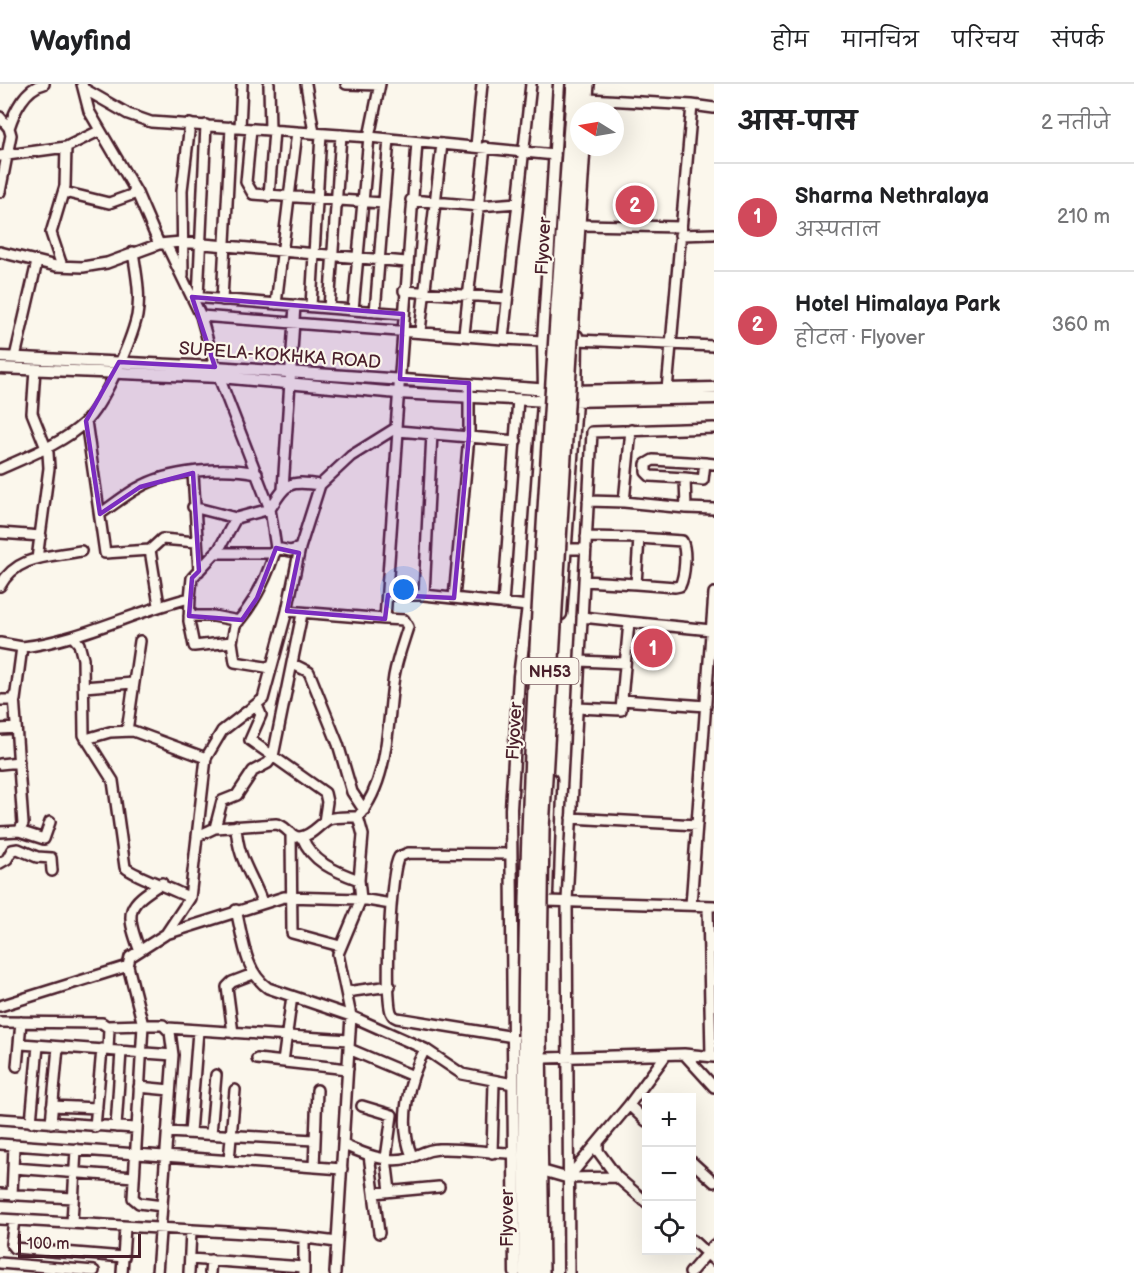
<!DOCTYPE html>
<html lang="hi">
<head>
<meta charset="utf-8">
<style>
	body { margin:0; font-family:"Balsamiq Sans","Playpen Sans Deva",sans-serif; background:#f6f6f6; color:#202124 }
	.controls { position:absolute; right:18px; bottom:18px; display:grid; overflow:hidden; border-radius:0px; box-shadow:0 6px 24px #0002 }
	.controls button { width:54px; height:54px; display:grid; place-items:center; padding:0; border:0; border-bottom:2px solid #e0e0e0; background:#fff; color:#202124; font:30px sans-serif }
	.compass { position:absolute; left:570px; top:18px; width:54px; height:54px; border-radius:50%; background:#fff; box-shadow:0 6px 24px #0002; rotate:281deg }
	.scale { position:absolute; left:18px; bottom:15px; width:123px; box-sizing:border-box; padding-left:6px; border:3px solid #4a1f2b; border-top:0; font-size:16px; line-height:21px; white-space:nowrap; color:#4a1f2b; -webkit-text-stroke:4px #fbf7ec; paint-order:stroke }
	.you { position:absolute; left:404px; top:506px; width:21px; height:21px; margin:-15px; border:4px solid #fff; border-radius:50%; background:#1a73e8; box-shadow:0 0 0 9px #1a73e833 }
	.badge { display:grid; place-items:center; width:39px; height:39px; border-radius:50%; background:#d1495b; color:#fff; font-size:20px; font-weight:700 }
	.pin { position:absolute; translate:-50% -50%; border:3px solid #fff; box-shadow:0 2px 6px #0006 }
	.list { margin:0; padding:0; list-style:none }
	h2 { display:flex; justify-content:space-between; align-items:center; height:78px; margin:0; padding:0 24px; font-size:26px }
	h2 small { font-size:20px; font-weight:400; color:#757577 }
	.list li { display:grid; grid-template-columns:39px 1fr auto; gap:18px; align-items:center; box-sizing:border-box; height:108px; padding:0 24px; border-top:2px solid #e0e0e0 }
	.list b { display:block; font-size:22px; white-space:nowrap }
	.list p { margin:0; font-size:20px; white-space:nowrap; color:#757577 }
	.list em { font-size:20px; font-style:normal; color:#757577 }
	.icon { flex:none; width:33px; height:33px; fill:none; stroke:currentColor; stroke-width:2; stroke-linecap:round; stroke-linejoin:round }
	.map { position:relative; flex:none; width:714px; height:1189px; overflow:hidden }
	header { display:flex; align-items:center; gap:36px; box-sizing:border-box; height:84px; padding:0 30px; background:#fff; border-bottom:2px solid #e0e0e0 }
	header strong { font-size:28px }
	nav { display:flex; gap:33px; margin-inline-start:auto; font-size:21px }
	main { display:flex }
	aside { flex:1; background:#fff }
	.map>svg:first-child { display:block }
	.lines { fill:none; stroke-linecap:round; stroke-linejoin:round }
	.minor-casing { stroke:#4a1f2b; stroke-width:14 }
	.tertiary-casing { stroke:#4a1f2b; stroke-width:15 }
	.trunk-casing { stroke:#4a1f2b; stroke-width:20 }
	.minor { stroke:#fbf7ec; stroke-width:9 }
	.tertiary { stroke:#fbf7ec; stroke-width:10 }
	.trunk { stroke:#fbf7ec; stroke-width:15 }
	.trunk-bridge-casing { stroke:#4a1f2b; stroke-width:20; stroke-linecap:butt }
	.trunk-bridge { stroke:#fbf7ec; stroke-width:15 }
	.marked { fill:#7b2cbf; fill-opacity:0.2; stroke:#7b2cbf; stroke-width:4.5; stroke-linejoin:round }
	.labels { text-anchor:middle; stroke-width:4.5; stroke-linejoin:round; paint-order:stroke }
	.shield { fill:#fbf7ec; stroke:#7f6065; stroke-width:1.5 }
	.shield-label { font-size:16px; font-weight:bold; fill:#4a1f2b }
	.street-label { font-size:18px; fill:#4a1f2b; stroke:#fbf7ec }
</style>
</head>
<body>
<header>
<strong>Wayfind</strong>
<nav><a>होम</a><a>मानचित्र</a><a>परिचय</a><a>संपर्क</a></nav>
</header>
<main>
<div class="map">
<svg width="714" height="1189" viewBox="0 0 714 1189">
	<rect width="100%" height="100%" fill="#fbf7ec"/>
	<filter id="ink" filterUnits="userSpaceOnUse"><feTurbulence type="fractalNoise" baseFrequency=".0167" numOctaves="2"/><feDisplacementMap in="SourceGraphic" scale="12" xChannelSelector="R" yChannelSelector="G"/><feConvolveMatrix kernelMatrix="1 2 1 2 8 2 1 2 1" color-interpolation-filters="sRGB"/></filter>
	<g filter="url(#ink)">
		<g class="lines">
			<defs>
				<path id="minor" d="M269,0L270,46
					M306,0L314,49
					M346,0L379,1
					M531,0L503,255L543,257
					M86,6L128,30L151,38L369,53L555,71
					M589,15L692,21L667,306
					M692,21L714,24
					M0,33L9,44L11,51L0,108
					M9,44C14,28 25,4 44,0
					M240,44L242,0
					M251,45L246,98L253,110L383,119
					M476,62L482,0
					M0,72L66,63L99,47
					M64,108L109,119L137,109
					M269,112L274,46
					M411,116L479,122L517,119
					M581,141L681,143
					M680,151L714,150
					M0,168L56,182L83,183L107,179L159,160L181,158L406,178
					M62,182L51,149L65,102L66,63
					M183,191L182,106L190,40
					M404,207L507,214
					M192,213L403,230
					M198,214L206,41
					M222,216L231,43
					M276,220L297,48
					M311,222L321,50
					M329,224L341,51
					M353,226L369,53L380,0
					M375,228L389,55
					M201,232L503,255
					M420,247L442,60
					M464,250L485,63
					M577,256L714,262
					M15,273L37,178
					M35,285L32,329L48,369L49,384L37,475
					M86,337L105,469L150,466L159,521
					M396,344L398,347L516,357
					M631,346L624,418L686,424L685,394L703,396L705,379L714,380
					M0,385C28,372 62,360 84,339C104,320 131,258 137,232C141,211 136,188 133,168
					M193,389L199,487
					M685,394L650,392L646,388V380L653,376L705,379
					M283,405L295,221
					M588,417L624,418
					M193,423L236,434
					M686,424L714,425
					M100,430C112,422 125,411 138,404C168,386 224,382 257,389
					M0,449L41,452
					M300,464L290,467L276,464L270,425C287,399 288,396 320,401
					M565,465H586
					M150,466L162,455L196,458
					M216,469H275
					M584,497L636,500L639,454L586,453
					M636,500L675,503L680,502C685,491 687,467 682,457L639,454
					M0,502C17,471 49,473 81,467
					M388,511H424L528,522
					M424,511L432,349
					M190,514L189,537L194,562L232,558
					M454,514L469,352V307
					M503,520L518,315
					M287,527L385,535L398,347
					M189,532H213L239,537
					M582,533L629,538
					M73,553L79,560L83,575L84,651L113,697L125,783C130,790 178,807 190,814
					M0,559L22,563
					M580,577L625,579
					M293,580L309,588L338,660L352,708L364,726
					M271,584L235,578L232,558L235,541C255,519 267,494 276,464
					M84,603L133,599
					M0,616H13
					M15,616L22,563C81,556 132,528 190,514L192,494L219,465L236,434L270,425L215,283L201,232L166,160H159L137,109L89,27L82,0
					M622,616L706,622
					M257,621L261,631L250,656L325,709L327,718L324,738
					M577,624L621,626L629,538L711,546
					M0,645L16,644
					M127,647L140,557
					M86,655L110,648L133,647L206,674
					M0,680L19,678
					M571,734L697,741
					M236,742C238,776 251,788 262,818
					M215,744L222,717L237,711L253,687L268,679L273,672L302,530
					M19,747L44,755L50,738
					M0,748L19,747L23,740L14,612
					M291,749L292,849L340,862
					M198,752L215,744L276,740C287,741 290,754 300,753C312,752 319,740 329,735C337,732 349,733 358,733
					M302,753C312,778 334,787 359,796
					M511,770L408,769L399,773C390,787 385,910 391,928C393,932 393,932 397,934L514,953
					M0,779L7,775L12,766L18,765L37,773L51,774L52,787
					M547,817L714,822
					M691,821L714,509
					M708,822L711,972
					M236,826C243,853 244,887 268,904L351,932L425,965L462,990L513,1000
					M166,850L284,813L361,815L391,820
					M139,865C125,826 127,821 162,799
					M128,882L143,941H163L170,948L173,971L157,1189
					M346,908L390,902
					M0,922L128,882L130,873L166,850L190,814L206,674L222,647L263,615L287,527L300,464L320,401L351,372L396,344L417,58
					M0,938L102,939L109,944L108,966
					M108,942L143,941L133,1114L139,1119L162,1122
					M168,944L349,956
					M233,949L227,903L232,898L253,890
					M21,960L173,971
					M349,965L413,992
					M684,970L714,1003
					M545,974L684,970L714,973
					M257,975L348,985
					M283,978L292,912
					M17,982L21,938
					M139,1003L170,1006
					M629,1021L646,1037
					M52,1022L97,1024
					M362,1022L392,1031L386,1074L390,1107
					M0,1035L135,1044
					M31,1038L38,962
					M51,1039L58,963
					M95,1043L102,965
					M116,1043L121,967
					M167,1048L314,1056
					M190,1049L198,947
					M211,1050L216,991
					M598,1059V1067L617,1093
					M0,1060L342,1085
					M344,1061C362,1069 387,1080 408,1074C421,1071 423,1066 439,1065C464,1064 489,1069 514,1069
					M492,1069L494,998
					M369,1071L374,1109L439,1103
					M412,1072C398,1039 408,997 425,965
					M229,1077L235,1006
					M692,1078L714,1098
					M314,1083L317,1006
					M13,1084L134,1093
					M547,1088L568,1094L617,1093L646,1118
					M568,1094L629,1021L666,971
					M374,1109L379,1149
					M0,1110L73,1114
					M12,1111L14,1061
					M0,1135L282,1151L337,1158
					M14,1136L11,1160L14,1164L124,1173
					M72,1139L76,1065
					M692,1156L714,1176
					M190,1175L304,1183
					M0,1179L94,1187
					M122,1189L125,1143
					M189,1189L191,1147
					M210,1189L211,1176
					M304,1189V1154
					M335,1189L351,932L338,870L361,815L359,796L363,751L358,733C390,695 387,639 394,592C397,575 403,559 408,543L404,536L385,535
					M569,1189L567,817L592,348L714,344
					M690,1189L714,1161"/>
				<path id="tertiary" d="M0,273L215,283L551,306
					M0,284L220,293L398,309L549,317
					M569,307L714,304
					M570,317L714,314
					M561,530L576,318L577,252
					M547,809L551,695
					M515,1189L511,725L519,592L528,522L544,305L543,257L559,0"/>
				<path id="trunk" d="M584,27L586,0
					M572,219L582,63
					M559,221L575,0
					M526,952L527,1189
					M538,954L541,1189"/>
			</defs>
			<use href="#minor" class="minor-casing"/>
			<use href="#tertiary" class="tertiary-casing"/>
			<use href="#trunk" class="trunk-casing"/>
			<use href="#minor" class="minor"/>
			<use href="#tertiary" class="tertiary"/>
			<use href="#trunk" class="trunk"/>
			<defs>
				<path id="trunk-bridge" d="M526,952C527,708 543,465 559,221
					M538,954L541,745L572,219"/>
			</defs>
			<use href="#trunk-bridge" class="trunk-bridge-casing"/>
			<use href="#trunk-bridge" class="trunk-bridge"/>
		</g>
	</g>
	<path class="marked" d="M192,213L403,230L400,295L469,299V352L454,514L388,511L385,535L287,527L299,469L276,464L257,514L242,536L189,532L192,494L199,487L193,389L140,403L100,430L86,337L119,278L215,283Z"/>
	<g class="labels">
		<rect class="shield" x="521.5" y="574" width="57" height="26" rx="4.5"/>
		<g class="shield-label">
			<text x="550" y="593">NH53</text>
		</g>
		<g class="street-label">
			<text transform="translate(543 162) rotate(-87)" y="6">Flyover</text>
			<text transform="translate(280 271) rotate(4)" y="6">SUPELA-KOKHKA ROAD</text>
			<text transform="translate(514 647) rotate(-87)" y="6">Flyover</text>
			<text transform="translate(507 1134) rotate(-90)" y="6">Flyover</text>
		</g>
	</g>
</svg>
<div class="controls">
<button>+</button>
<button>−</button>
<button><svg class="icon" aria-label="locate" viewBox="0 0 24 24"><circle cx="12" cy="12" r="6"/><path d="M12 2v4M12 18v4M2 12h4M18 12h4"/></svg></button>
</div>
<svg class="compass" viewBox="-18 -18 36 36"><path d="M0-13l5 13h-10z" fill="#e53935"/><path d="M0 13l5-13h-10z" fill="#757577"/></svg>
<div class="scale">100 m</div>
<div class="you"></div>
<div class="pin badge" style="left:653px;top:564px">1</div>
<div class="pin badge" style="left:635px;top:121px">2</div>
</div>
<aside>
<h2>आस-पास<small>2 नतीजे</small></h2>
<ul class="list">
<li><span class="badge">1</span><div><b>Sharma Nethralaya</b><p>अस्पताल</p></div><em>210 m</em></li>
<li><span class="badge">2</span><div><b>Hotel Himalaya Park</b><p>होटल · Flyover</p></div><em>360 m</em></li>
</ul>
</aside>
</main>
</body>
</html>
